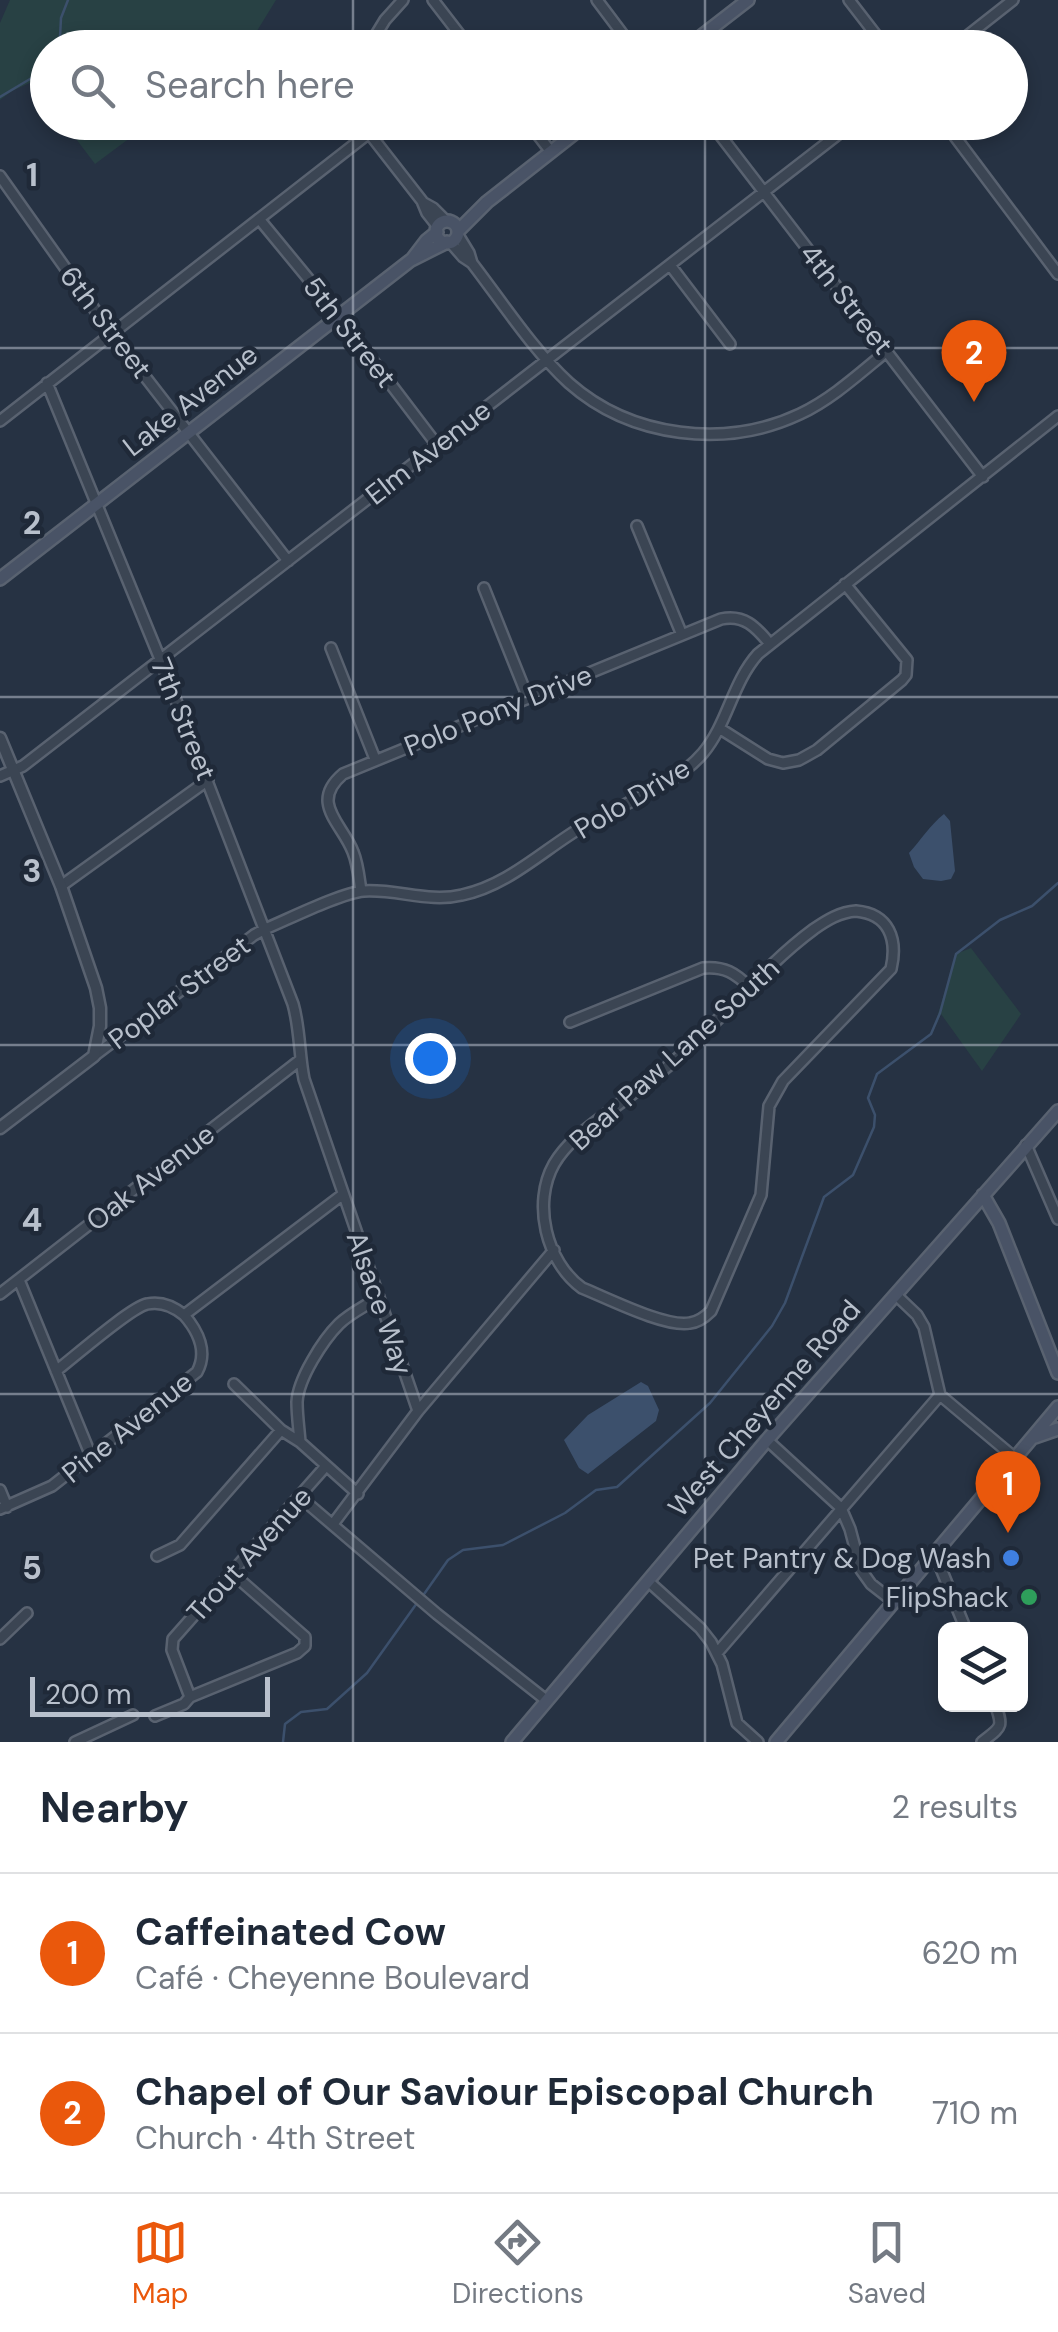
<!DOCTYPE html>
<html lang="en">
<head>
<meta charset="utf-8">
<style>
	body { margin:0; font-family:"DM Sans",sans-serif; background:#f2f2f3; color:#1f2937 }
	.controls { position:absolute; right:30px; bottom:30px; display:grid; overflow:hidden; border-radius:15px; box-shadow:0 5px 15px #0003 }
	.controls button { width:90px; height:90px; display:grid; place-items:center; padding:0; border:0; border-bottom:2px solid #e0e1e3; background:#fff; color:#1f2937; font:50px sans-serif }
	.scale { position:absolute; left:30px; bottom:25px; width:240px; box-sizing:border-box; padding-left:10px; border:5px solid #b8c0cc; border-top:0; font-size:28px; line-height:35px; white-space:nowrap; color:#b8c0cc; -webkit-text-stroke:8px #1f2938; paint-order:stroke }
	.you { position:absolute; left:430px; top:1058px; width:35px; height:35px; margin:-25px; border:8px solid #fff; border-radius:50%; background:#1a73e8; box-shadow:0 0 0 15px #1a73e833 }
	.badge { display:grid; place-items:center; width:65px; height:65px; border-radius:50%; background:#ea580c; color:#fff; font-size:32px; font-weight:700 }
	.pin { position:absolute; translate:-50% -82px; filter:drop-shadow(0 2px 5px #0008) }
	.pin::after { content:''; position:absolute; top:52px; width:35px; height:30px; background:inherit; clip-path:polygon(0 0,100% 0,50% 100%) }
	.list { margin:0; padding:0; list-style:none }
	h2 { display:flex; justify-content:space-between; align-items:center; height:130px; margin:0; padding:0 40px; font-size:42px }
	h2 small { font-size:32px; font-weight:400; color:#747a83 }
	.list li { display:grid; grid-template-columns:65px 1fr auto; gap:30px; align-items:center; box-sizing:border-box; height:160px; padding:0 40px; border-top:2px solid #e0e1e3 }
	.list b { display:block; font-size:38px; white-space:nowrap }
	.list p { margin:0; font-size:32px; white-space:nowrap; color:#747a83 }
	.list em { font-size:32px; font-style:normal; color:#747a83 }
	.icon { flex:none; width:55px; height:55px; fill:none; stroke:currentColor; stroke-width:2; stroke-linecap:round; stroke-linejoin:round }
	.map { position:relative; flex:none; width:1058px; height:1742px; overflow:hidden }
	.search { position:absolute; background:#fff; box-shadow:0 5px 15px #0003; left:30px; right:30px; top:30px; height:110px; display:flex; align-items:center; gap:25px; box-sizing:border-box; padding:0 35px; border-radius:55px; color:#747a83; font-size:38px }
	.sheet { height:450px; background:#fff }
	nav { display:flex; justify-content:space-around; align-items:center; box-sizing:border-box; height:140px; border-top:2px solid #e0e1e3; background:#fff; font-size:28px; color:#747a83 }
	nav a { display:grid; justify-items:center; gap:5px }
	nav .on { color:#ea580c }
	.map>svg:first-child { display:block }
	.green { fill:#284144 }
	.water { fill:#3c506c }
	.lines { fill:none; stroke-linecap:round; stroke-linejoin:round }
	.stream { stroke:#3c506c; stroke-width:2.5 }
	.minor-casing { stroke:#596270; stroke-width:14 }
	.tertiary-casing { stroke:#596270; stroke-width:15 }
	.secondary-casing { stroke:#596270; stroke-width:16 }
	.minor { stroke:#3b4553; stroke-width:9 }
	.tertiary { stroke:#3b4553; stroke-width:10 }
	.secondary { stroke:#495366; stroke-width:11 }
	.grid { fill:none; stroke:#b8c0cc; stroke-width:2.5; stroke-opacity:0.55 }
	.shop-dot { fill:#3f7fe0; stroke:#1f2938; stroke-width:4 }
	.leisure-dot { fill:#2e9e5b; stroke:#1f2938; stroke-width:4 }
	.labels { text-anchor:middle; stroke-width:9; stroke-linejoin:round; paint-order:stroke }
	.street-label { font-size:28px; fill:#b8c0cc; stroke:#1f2938 }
	.poi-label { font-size:28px; fill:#b8c0cc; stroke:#1f2938; text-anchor:end }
	.grid-label { font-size:32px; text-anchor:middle; font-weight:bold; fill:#b8c0cc; stroke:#1f2938; stroke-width:9; stroke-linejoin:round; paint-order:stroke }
</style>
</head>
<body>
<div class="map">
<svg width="1058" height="1742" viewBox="0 0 1058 1742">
	<rect width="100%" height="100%" fill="#263243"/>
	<path class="green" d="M10,0H276L247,47L48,48L47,99L34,81L12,91L0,100V23Z
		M64,123H150L95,164Z
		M971,948L1021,1014L982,1071L941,1014L932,1034L956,954Z"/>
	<path class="water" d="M944,814L950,821L955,871L951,879L941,881L923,879L914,867L909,853C921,840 930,825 944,814Z
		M641,1382L648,1386L659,1410L656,1421L588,1474L579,1468L564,1440L588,1415Z"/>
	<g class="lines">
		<path class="stream" d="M53,48L60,37L61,18L68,0
			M0,97L35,76L48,55
			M422,1597L448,1560L463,1550L503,1545L565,1513L596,1490L617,1487L710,1403L772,1326L785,1303L824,1197L853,1175L874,1127L875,1115L868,1098L877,1074L931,1034L940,1013L956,954L1000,920L1032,906L1058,883
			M283,1742L285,1724L301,1712L327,1709L367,1673L417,1603"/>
		<defs>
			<path id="minor" d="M433,0L470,48
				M597,0L633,48
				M849,0L886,48
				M368,48L385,20L403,0
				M952,48L1013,0
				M528,122L551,152
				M710,122L983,477
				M944,122L1058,274
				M369,133L422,201L427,213L438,227
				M0,176L112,334L288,561
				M424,203L433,208L446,221
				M260,220L339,316L437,445
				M458,235L469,253L472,263
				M450,242L463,257L472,263C502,302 533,350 569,383C631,438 726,449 800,414C832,399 860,373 887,351
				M670,265L730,344
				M47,383L160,659L293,1004C300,1028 299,1054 304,1079L418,1411L333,1524
				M0,421L369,133L366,122
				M637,526L682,635
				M484,588L528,698
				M331,648L375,759
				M719,728L768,759L783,763L799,760L817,750L902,680L906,675L907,660L845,584
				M0,776L23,766L854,122
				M61,886L208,780
				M361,891C359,878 358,864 353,852C342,823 309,803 343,774L721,619C744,614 756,627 770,644
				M856,911C889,914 898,939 891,969L783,1081L769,1106L761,1195L711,1311C705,1317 699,1322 690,1323C666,1328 607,1298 582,1288C546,1262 532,1203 554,1164C568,1140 593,1124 615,1107C637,1091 660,1074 681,1055C726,1015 765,965 814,929C827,920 840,912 856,911Z
				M570,1022L703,968C724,966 736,973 750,988
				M94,1056L254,935L265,929C289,919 341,893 364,891C398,889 429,903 462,895C510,885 546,847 587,824C625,802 674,787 703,753C728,723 732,683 758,654L1058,416
				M1026,1145L1058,1219
				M19,1280L91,1456
				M0,1294L300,1060
				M896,1295L917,1315L924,1327L940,1395L1015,1458
				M56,1371C73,1358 131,1307 147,1304C161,1301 173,1306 184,1315L342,1195
				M234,1384L281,1430L300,1442
				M418,1411L554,1250
				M767,1440L841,1508L850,1529L861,1570L871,1584L894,1602
				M0,1490L7,1507
				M358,1494L300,1442C299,1429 297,1415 297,1402C298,1379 323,1340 339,1324C350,1313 366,1306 379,1297
				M300,1497L437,1614L546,1700
				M0,1509L52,1486L197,1372C208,1352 198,1331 184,1315
				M935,1554L966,1630
				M157,1556L180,1545L281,1430
				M648,1581L700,1628L711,1642L722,1664L737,1723L758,1742
				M0,1639L27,1613
				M717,1653L940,1395
				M190,1697L172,1650L173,1639L326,1466
				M155,1716L184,1704L190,1697L297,1653L305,1646V1637L232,1573
				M75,1742L133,1715
				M982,1742C1001,1727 1004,1728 995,1704"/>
			<path id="tertiary" d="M0,738L61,886L96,988L100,1008V1026L94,1056L0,1128"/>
			<path id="secondary" d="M686,48L748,0
				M436 232a11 11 0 1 1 22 0a11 11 0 1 1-22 0Z
				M458,231L487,202L589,122
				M413,258L426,241L437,232
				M0,579L411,260L447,242
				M983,1195L999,1223L1058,1373
				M1035,1437L1058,1429
				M512,1742L767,1440L1058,1111
				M776,1742L1058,1407"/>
		</defs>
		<use href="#minor" class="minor-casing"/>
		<use href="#tertiary" class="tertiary-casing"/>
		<use href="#secondary" class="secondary-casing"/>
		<use href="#minor" class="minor"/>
		<use href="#tertiary" class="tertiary"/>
		<use href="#secondary" class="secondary"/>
	</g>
	<path class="grid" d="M353,0V48M705,0V48M353,122V1742M705,122V1742M0,348H1058M0,697H1058M0,1045H1058M0,1394H1058"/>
	<circle class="shop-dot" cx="1011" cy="1558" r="10"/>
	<circle class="leisure-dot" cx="1029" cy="1597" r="10"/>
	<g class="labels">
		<g class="street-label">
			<text transform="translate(847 299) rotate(52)" y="10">4th Street</text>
			<text transform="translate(106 322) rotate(53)" y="10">6th Street</text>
			<text transform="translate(350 332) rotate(52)" y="10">5th Street</text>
			<text transform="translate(190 400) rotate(-38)" y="10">Lake Avenue</text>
			<text transform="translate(428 452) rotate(-38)" y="10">Elm Avenue</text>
			<text transform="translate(498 710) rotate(-22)" y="10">Polo Pony Drive</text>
			<text transform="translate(184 719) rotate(68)" y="10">7th Street</text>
			<text transform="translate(632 798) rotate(-31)" y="10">Polo Drive</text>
			<text transform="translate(179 992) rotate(-37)" y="10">Poplar Street</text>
			<text transform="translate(674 1054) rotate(-42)" y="10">Bear Paw Lane South</text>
			<text transform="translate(150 1177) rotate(-38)" y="10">Oak Avenue</text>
			<text transform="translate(380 1303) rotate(71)" y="10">Alsace Way</text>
			<text transform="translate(764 1408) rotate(-49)" y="10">West Cheyenne Road</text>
			<text transform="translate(127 1427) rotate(-39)" y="10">Pine Avenue</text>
			<text transform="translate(249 1554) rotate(-48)" y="10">Trout Avenue</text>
		</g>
		<g class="poi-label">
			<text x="991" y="1568">Pet Pantry &amp; Dog Wash</text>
			<text x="1009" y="1607">FlipShack</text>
		</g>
	</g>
	<g class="grid-label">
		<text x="32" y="186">1</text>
		<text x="32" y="534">2</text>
		<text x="32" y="882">3</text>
		<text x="32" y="1231">4</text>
		<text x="32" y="1579">5</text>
	</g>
</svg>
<div class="controls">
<button><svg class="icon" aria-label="layers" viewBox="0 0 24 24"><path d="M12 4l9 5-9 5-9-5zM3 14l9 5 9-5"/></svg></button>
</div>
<div class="scale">200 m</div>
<div class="you"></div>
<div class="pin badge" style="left:1008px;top:1533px">1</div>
<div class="pin badge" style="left:974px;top:402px">2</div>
<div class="search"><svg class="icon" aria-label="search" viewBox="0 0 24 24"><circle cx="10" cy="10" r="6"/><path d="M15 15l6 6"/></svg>Search here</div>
</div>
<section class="sheet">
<h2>Nearby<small>2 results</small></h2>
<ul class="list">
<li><span class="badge">1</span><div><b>Caffeinated Cow</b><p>Café · Cheyenne Boulevard</p></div><em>620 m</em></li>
<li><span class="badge">2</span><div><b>Chapel of Our Saviour Episcopal Church</b><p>Church · 4th Street</p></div><em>710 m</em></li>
</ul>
</section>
<nav>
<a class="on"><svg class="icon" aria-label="map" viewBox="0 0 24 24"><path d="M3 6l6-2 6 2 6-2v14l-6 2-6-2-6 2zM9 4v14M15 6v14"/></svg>Map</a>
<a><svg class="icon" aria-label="directions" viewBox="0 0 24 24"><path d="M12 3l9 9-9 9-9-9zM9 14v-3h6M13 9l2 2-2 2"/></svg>Directions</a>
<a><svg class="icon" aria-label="saved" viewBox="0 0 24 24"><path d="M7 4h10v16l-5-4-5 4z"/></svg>Saved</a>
</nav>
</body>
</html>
